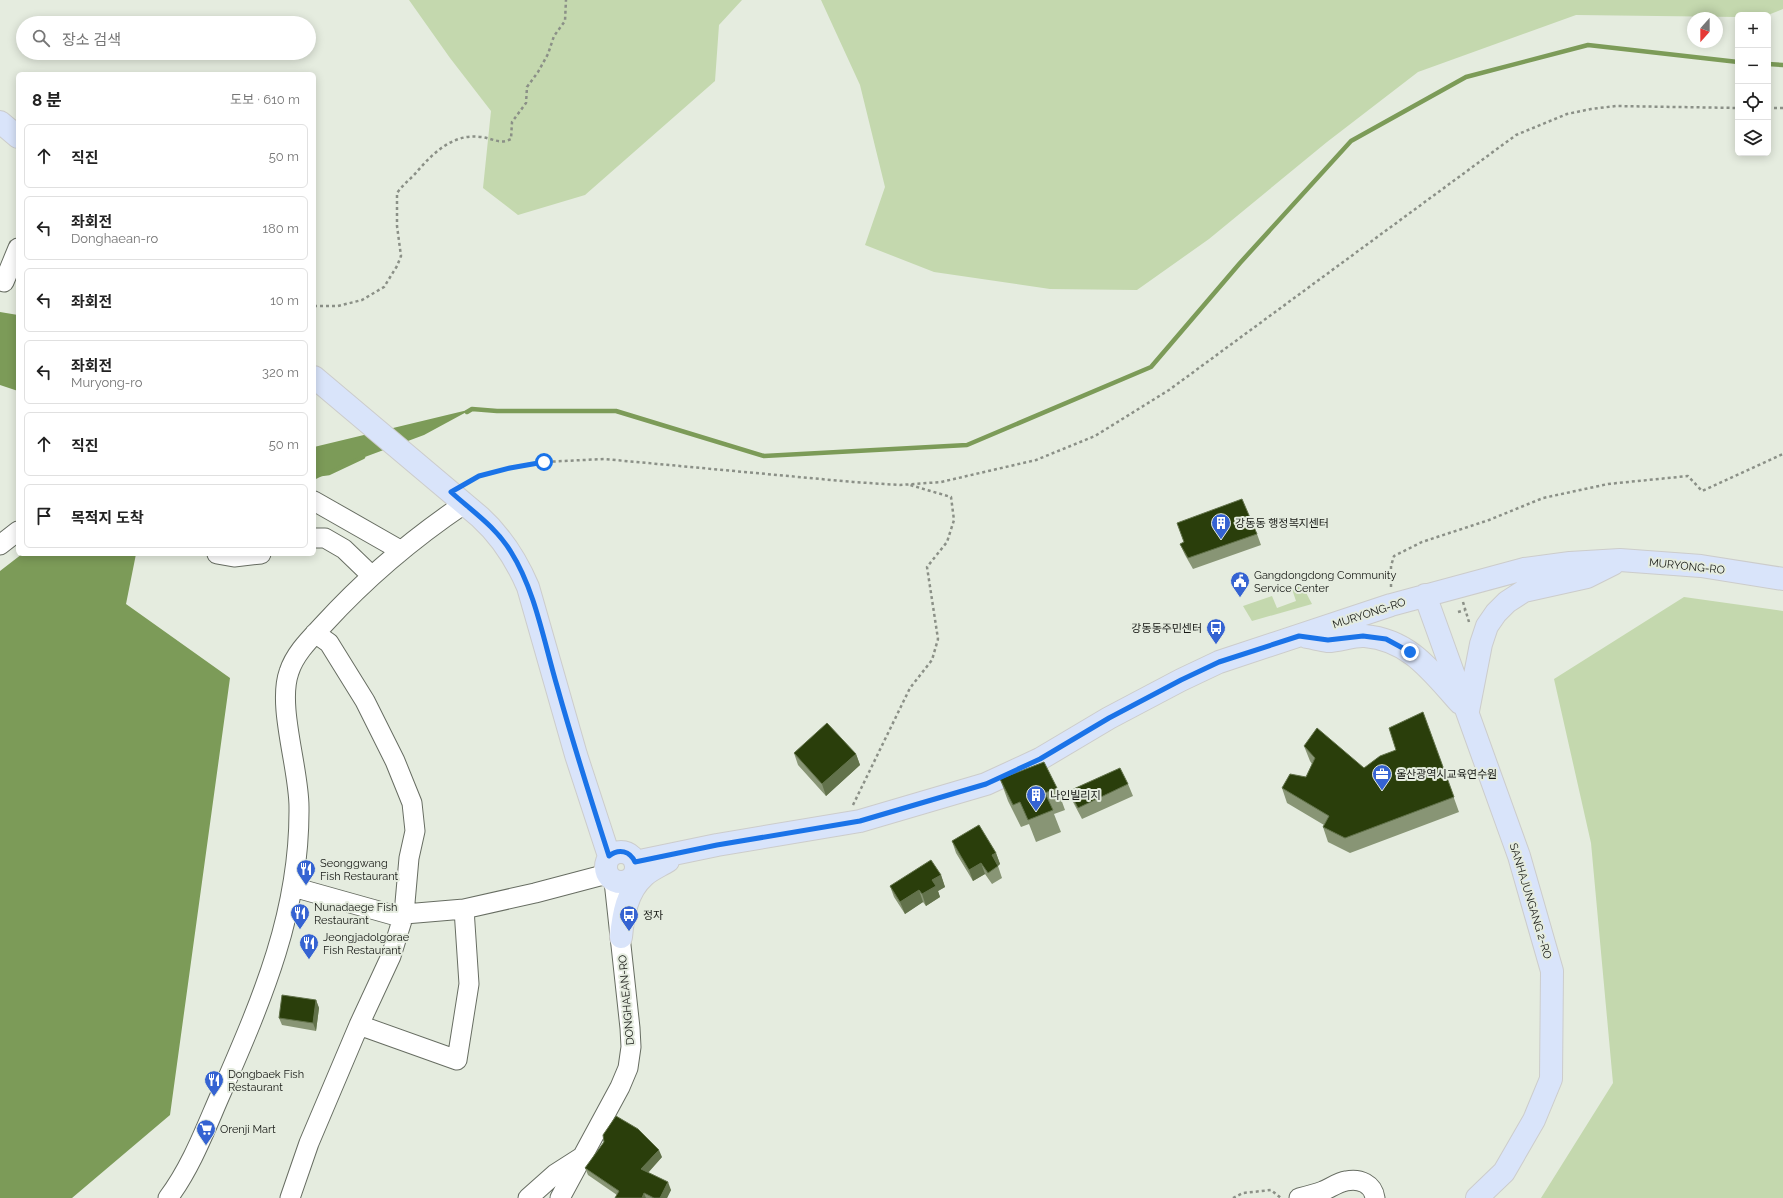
<!DOCTYPE html>
<html lang="ko">
<head>
<meta charset="utf-8">
<style>
	body { margin:0; font-family:Raleway,"Noto Sans KR",sans-serif; background:#f6f6f6; color:#222 }
	.controls { position:absolute; right:12px; top:12px; display:grid; overflow:hidden; border-radius:6px; box-shadow:0 2px 10px #0003 }
	.controls button { width:36px; height:36px; display:grid; place-items:center; padding:0; border:0; border-bottom:1px solid #e0e0e0; background:#fff; color:#222; font:20px sans-serif }
	.compass { position:absolute; left:1687px; top:12px; width:36px; height:36px; border-radius:50%; background:#fff; box-shadow:0 2px 10px #0003; rotate:201deg }
	.stop { position:absolute; width:12px; height:12px; margin:-9px; border:3px solid #1a73e8; border-radius:50%; background:#fff }
	.stop.end { background:#1a73e8; border-color:#fff; box-shadow:0 1px 4px #0008 }
	.list { margin:0; padding:0; list-style:none }
	h2 { display:flex; justify-content:space-between; align-items:center; height:52px; margin:0; padding:0 16px; font-size:17px }
	h2 small { font-size:13px; font-weight:400; color:#767676 }
	.list li { display:grid; grid-template-columns:26px 1fr auto; gap:12px; align-items:center; box-sizing:border-box; height:64px; margin:0 8px 8px; padding:0 8px; border:1px solid #e0e0e0; border-radius:6px }
	.list b { display:block; font-size:15px; white-space:nowrap }
	.list p { margin:0; font-size:13px; white-space:nowrap; color:#767676 }
	.list em { font-size:13px; font-style:normal; color:#767676 }
	.icon { flex:none; width:22px; height:22px; fill:none; stroke:currentColor; stroke-width:2; stroke-linecap:round; stroke-linejoin:round }
	.map { position:relative; flex:none; width:1783px; height:1198px; overflow:hidden }
	.search { position:absolute; background:#fff; box-shadow:0 2px 10px #0003; left:16px; top:16px; width:300px; height:44px; display:flex; align-items:center; gap:10px; box-sizing:border-box; padding:0 14px; border-radius:22px; color:#767676; font-size:15px }
	.panel { position:absolute; background:#fff; box-shadow:0 2px 10px #0003; left:16px; top:72px; width:300px; height:484px; border-radius:6px }
	.map>svg:first-child { display:block }
	.green { fill:#c4d8ae }
	.water { fill:#7c9b58 }
	.lines { fill:none; stroke-linecap:round; stroke-linejoin:round }
	.stream { stroke:#7c9b58; stroke-width:4.5 }
	.minor-casing { stroke:#676d62; stroke-width:21 }
	.major-casing { stroke:#cccccb; stroke-width:24 }
	.path { stroke:#8b9087; stroke-width:2.5; stroke-dasharray:3 3; stroke-linecap:butt }
	.minor { stroke:#fff; stroke-width:19 }
	.major { stroke:#d9e4fa; stroke-width:22 }
	.wall { fill:#889575 }
	.shaded-wall { fill:#62724b }
	.building { fill:#2a3e0b; stroke:#62724b }
	.route { stroke:#1a73e8; stroke-width:5 }
	.labels { text-anchor:middle; stroke-width:4; stroke-linejoin:round; paint-order:stroke }
	.poi-label { font-size:11px; fill:#161814; stroke:#e5ecdf; text-anchor:start }
	.street-label { font-size:11px; fill:#161814; stroke:#e5ecdf }
</style>
</head>
<body>
<div class="map">
<svg width="1783" height="1198" viewBox="0 0 1783 1198">
	<rect width="100%" height="100%" fill="#e5ecdf"/>
	<path class="green" d="M409,0H742L719,25L715,81L585,195L518,215L483,188L491,111L450,58Z
		M821,0H1783V9L1768,15H1738V17L1576,15L1418,72L1327,142L1209,239L1137,290L1050,289L934,272L865,245L885,187L860,85Z
		M1302,585L1312,604L1252,621L1243,606L1272,596L1277,608L1296,601L1292,589Z
		M1684,597L1783,611V1198H1541L1613,1083L1591,843L1554,679Z"/>
	<path class="water" d="M0,312L18,315V391L0,385Z
		M472,409L424,435L346,464L314,480V447Z
		M22,554H136L126,604L230,678L170,1115L72,1198H0V571Z"/>
	<g class="lines">
		<path class="stream" d="M1768,64L1783,65
			M467,412L472,409L497,411H616L764,456L967,445L1151,367L1240,263L1351,141L1466,77L1588,45L1738,62
			M314,475L329,473L363,457"/>
		<defs>
			<path id="minor" d="M4,282L18,248
				M314,501L400,550
				M314,538H325L344,549L372,576
				M0,545L18,531
				M217,554L234,557L261,554
				M293,887L393,915L464,909L535,893L607,874
				M359,1025L457,1060L469,984L464,909
				M168,1198C192,1166 206,1127 222,1091C263,997 300,911 299,807C299,768 277,706 289,672C295,653 311,638 324,624C366,578 412,539 464,504
				M290,1198L309,1143L359,1025L391,956L404,914L409,858L415,831L412,803L395,761L365,701L329,643L315,633
				M528,1198L555,1174L580,1158
				M560,1198L620,1087L628,1068L631,1047L630,1028L614,881
				M1299,1198C1307,1196 1315,1194 1323,1191C1330,1188 1339,1182 1346,1181C1360,1178 1373,1184 1375,1198"/>
			<path id="major" d="M0,122L18,137
				M314,377L480,517C502,537 516,559 528,587L576,755L609,856
				M1425,595L1519,856L1552,971L1551,1079L1534,1120L1504,1172L1477,1198
				M1307,637C1313,638 1321,640 1328,641C1340,641 1353,635 1365,636C1410,640 1432,672 1460,703
				M1468,711L1481,644L1487,626L1496,613L1507,602L1524,591L1587,577L1613,564
				M606 867a15 15 0 1 1 30 0a15 15 0 1 1-30 0Z
				M635,862L717,845L860,821L986,784L1040,759L1109,718L1181,680L1219,662L1391,605L1524,569L1570,563L1620,560L1701,566L1783,579
				M621,937C623,915 627,891 644,876C650,870 660,866 668,861"/>
		</defs>
		<use href="#minor" class="minor-casing"/>
		<use href="#major" class="major-casing"/>
		<path class="path" d="M1768,108H1783
			M314,306H338L362,300L384,287L397,266L401,256L397,226V193C402,186 408,181 414,175C432,154 452,133 481,137C492,138 500,145 511,139L512,122L526,103L527,87L538,72L548,54L554,36L565,21L566,0
			M466,483L479,476L510,468L544,462L604,459L853,482L900,485L941,482L1036,460L1095,436L1169,390L1516,135L1567,114L1591,109L1616,106L1738,108
			M1391,587V566L1394,556L1422,542L1489,520L1543,498L1608,484L1688,476L1702,491L1783,454
			M1463,602L1469,622
			M1458,612L1465,610
			M853,805L910,688L932,660L938,639L927,567L947,542L954,520L951,497L910,485
			M1233,1198L1243,1193L1271,1190L1281,1198"/>
		<use href="#minor" class="minor"/>
		<use href="#major" class="major"/>
	</g>
	<path class="wall" d="M1257,534L1261,545L1193,569L1185,555L1180,544Z
		M1423,712L1459,812L1350,853L1328,842L1323,827L1324,825L1287,803L1282,788L1306,777L1312,764L1310,761L1304,746L1364,768L1396,750Z
		M794,753L856,754L860,765L826,796L798,765Z
		M1000,779L1057,788L1065,810L1054,814L1061,832L1036,842L1029,824L1021,827L1008,801Z
		M1128,784L1133,796L1082,819L1073,802L1069,791Z
		M952,841L996,853L1000,864L998,866L1002,878L992,884L985,874L973,881L956,853Z
		M941,875L945,887L938,891L940,897L926,906L923,902L905,914L894,897L890,886Z
		M316,1000L319,1008L316,1031L282,1025L279,1018Z
		M662,1157L648,1173L671,1190L667,1198H615L617,1195L588,1175L585,1168Z"/>
	<path class="shaded-wall" d="M856,754L860,765L826,796L822,784Z
		M996,853L1000,864L996,867L992,855Z
		M981,863L985,874L973,881L969,870Z
		M941,875L945,887L938,891L940,897L926,906L922,894L932,880Z
		M919,890L923,902L905,914L900,902Z
		M316,1000L319,1008L316,1031L313,1023Z
		M659,1150L662,1157L644,1177L641,1169Z
		M668,1182L671,1190L667,1198H660Z
		M644,1193L646,1198H642Z"/>
	<path class="building" d="M1242,499L1257,534L1188,558L1180,544L1184,542L1177,523Z
		M1423,712L1454,797L1345,838L1323,827L1329,816L1282,788L1290,774L1306,777L1315,758L1304,746L1317,728L1364,768L1380,756L1396,750L1389,728Z
		M827,723L856,754L822,784L794,753Z
		M1044,762L1057,788L1045,793L1053,810L1028,820L1020,802L1013,805L1000,779Z
		M1120,768L1128,784L1078,808L1069,791Z
		M979,825L996,853L992,855L998,866L988,873L981,863L969,870L952,841Z
		M931,860L941,875L932,880L936,886L922,894L919,890L900,902L890,886Z
		M282,995L316,1000L313,1023L279,1018Z
		M616,1116L638,1129L659,1150L641,1169L668,1182L660,1198H654L644,1193L642,1198H615L619,1191L585,1168L604,1142L603,1135Z"/>
	<g class="lines">
		<path class="route" d="M544,462L510,468L479,476L451,492C472,511 496,527 511,552C535,590 544,642 557,686C573,743 591,800 609,856C619,848 630,851 635,862L717,845L860,821L986,784L1040,759L1109,718L1181,680L1219,662L1299,636L1328,640L1363,636L1386,639L1410,652"/>
	</g>
	<defs>
		<symbol id="building-pin" viewBox="-11 -11 22 30"><path d="M0 17L-7.5 6A9.5 9.5 0 1 1 7.5 6Z" fill="#3563d2" stroke="#e5ecdf"/><path d="M-4-6H4V6H1V3H-1V6H-4ZM-2.5-4.3h1.7v1.8h-1.7ZM.8-4.3h1.7v1.8H.8ZM-2.5-1h1.7V.8h-1.7ZM.8-1h1.7V.8H.8Z" fill="#fff"/></symbol>
		<symbol id="civic-pin" viewBox="-11 -11 22 30"><path d="M0 17L-7.5 6A9.5 9.5 0 1 1 7.5 6Z" fill="#3563d2" stroke="#e5ecdf"/><path d="M-.6-6.5H3V-4.5H.6V-3L4-1V1h2V6H-6V1h2V-1L-.6-3ZM-1.2 2.5V6h2.4V2.5Z" fill="#fff"/></symbol>
		<symbol id="bus-pin" viewBox="-11 -11 22 30"><path d="M0 17L-7.5 6A9.5 9.5 0 1 1 7.5 6Z" fill="#3563d2" stroke="#e5ecdf"/><path d="M-5-6H5V4H4V6H2V4H-2V6H-4V4H-5ZM-3.5-4V0h7V-4ZM-3.5 1.2v1.5H-2V1.2ZM2 1.2v1.5H3.5V1.2Z" fill="#fff"/></symbol>
		<symbol id="office-pin" viewBox="-11 -11 22 30"><path d="M0 17L-7.5 6A9.5 9.5 0 1 1 7.5 6Z" fill="#3563d2" stroke="#e5ecdf"/><path d="M-6-3h4V-5.5h4V-3h4V5H-6ZM-1-4.5V-3h2v-1.5ZM-6 0V1H6V0Z" fill="#fff"/></symbol>
		<symbol id="restaurant-pin" viewBox="-11 -11 22 30"><path d="M0 17L-7.5 6A9.5 9.5 0 1 1 7.5 6Z" fill="#3563d2" stroke="#e5ecdf"/><path d="M-5-6h1v4h1v-4h1v4h1v-4h1v5L-1.5 .5V6h-2V.5L-5-1ZM5-6V6H3V1.5H1.5Q1.5-4 5-6Z" fill="#fff"/></symbol>
		<symbol id="supermarket-pin" viewBox="-11 -11 22 30"><path d="M0 17L-7.5 6A9.5 9.5 0 1 1 7.5 6Z" fill="#3563d2" stroke="#e5ecdf"/><path d="M-6-5.5h2.5l.6 2H6L4.5 2H-2.5L-4.4-4H-6ZM-1.5 3.2a1.3 1.3 0 1 0 .1 0ZM3 3.2a1.3 1.3 0 1 0 .1 0Z" fill="#fff"/></symbol>
	</defs>
	<g fill-rule="evenodd">
		<use href="#building-pin" x="1210" y="512" width="22" height="30"/>
		<use href="#civic-pin" x="1229" y="570" width="22" height="30"/>
		<use href="#bus-pin" x="1205" y="617" width="22" height="30"/>
		<use href="#office-pin" x="1371" y="763" width="22" height="30"/>
		<use href="#building-pin" x="1025" y="784" width="22" height="30"/>
		<use href="#restaurant-pin" x="295" y="858" width="22" height="30"/>
		<use href="#restaurant-pin" x="289" y="902" width="22" height="30"/>
		<use href="#bus-pin" x="618" y="904" width="22" height="30"/>
		<use href="#restaurant-pin" x="298" y="932" width="22" height="30"/>
		<use href="#restaurant-pin" x="203" y="1069" width="22" height="30"/>
		<use href="#supermarket-pin" x="195" y="1118" width="22" height="30"/>
	</g>
	<g class="labels">
		<g class="poi-label">
			<text x="1235" y="527">강동동 행정복지센터</text>
			<text x="1254" y="579">Gangdongdong Community<tspan x="1254" dy="13">Service Center</tspan></text>
			<text x="1202" y="632" text-anchor="end">강동동주민센터</text>
			<text x="1396" y="778">울산광역시교육연수원</text>
			<text x="1050" y="799">나인빌리지</text>
			<text x="320" y="867">Seonggwang<tspan x="320" dy="13">Fish Restaurant</tspan></text>
			<text x="314" y="911">Nunadaege Fish<tspan x="314" dy="13">Restaurant</tspan></text>
			<text x="643" y="919">정자</text>
			<text x="323" y="941">Jeongjadolgorae<tspan x="323" dy="13">Fish Restaurant</tspan></text>
			<text x="228" y="1078">Dongbaek Fish<tspan x="228" dy="13">Restaurant</tspan></text>
			<text x="220" y="1133">Orenji Mart</text>
		</g>
		<g class="street-label">
			<text transform="translate(1687 566) rotate(6)" y="4">MURYONG-RO</text>
			<text transform="translate(1369 613) rotate(-18)" y="4">MURYONG-RO</text>
			<text transform="translate(1531 901) rotate(73)" y="4">SANHAJUNGANG 2-RO</text>
			<text transform="translate(626 1000) rotate(-95)" y="4">DONGHAEAN-RO</text>
		</g>
	</g>
</svg>
<div class="controls">
<button>+</button>
<button>−</button>
<button><svg class="icon" aria-label="locate" viewBox="0 0 24 24"><circle cx="12" cy="12" r="6"/><path d="M12 2v4M12 18v4M2 12h4M18 12h4"/></svg></button>
<button><svg class="icon" aria-label="layers" viewBox="0 0 24 24"><path d="M12 4l9 5-9 5-9-5zM3 14l9 5 9-5"/></svg></button>
</div>
<svg class="compass" viewBox="-18 -18 36 36"><path d="M0-13l5 13h-10z" fill="#e53935"/><path d="M0 13l5-13h-10z" fill="#767676"/></svg>
<div class="stop" style="left:544px;top:462px"></div>
<div class="stop end" style="left:1410px;top:652px"></div>
<div class="search"><svg class="icon" aria-label="search" viewBox="0 0 24 24"><circle cx="10" cy="10" r="6"/><path d="M15 15l6 6"/></svg>장소 검색</div>
<section class="panel">
<h2>8 분<small>도보 · 610 m</small></h2>
<ul class="list">
<li><svg class="icon" aria-label="ahead" viewBox="0 0 24 24"><path d="M12 20V5M6 11l6-6 6 6"/></svg><div><b>직진</b></div><em>50 m</em></li>
<li><svg class="icon" aria-label="left" viewBox="0 0 24 24"><path d="M17 20v-9H6M10 6l-5 5 5 5"/></svg><div><b>좌회전</b><p>Donghaean-ro</p></div><em>180 m</em></li>
<li><svg class="icon" aria-label="left" viewBox="0 0 24 24"><path d="M17 20v-9H6M10 6l-5 5 5 5"/></svg><div><b>좌회전</b></div><em>10 m</em></li>
<li><svg class="icon" aria-label="left" viewBox="0 0 24 24"><path d="M17 20v-9H6M10 6l-5 5 5 5"/></svg><div><b>좌회전</b><p>Muryong-ro</p></div><em>320 m</em></li>
<li><svg class="icon" aria-label="ahead" viewBox="0 0 24 24"><path d="M12 20V5M6 11l6-6 6 6"/></svg><div><b>직진</b></div><em>50 m</em></li>
<li><svg class="icon" aria-label="arrive" viewBox="0 0 24 24"><path d="M6 21V4h12l-3 4 3 4H6"/></svg><div><b>목적지 도착</b></div></li>
</ul>
</section>
</div>
</body>
</html>
